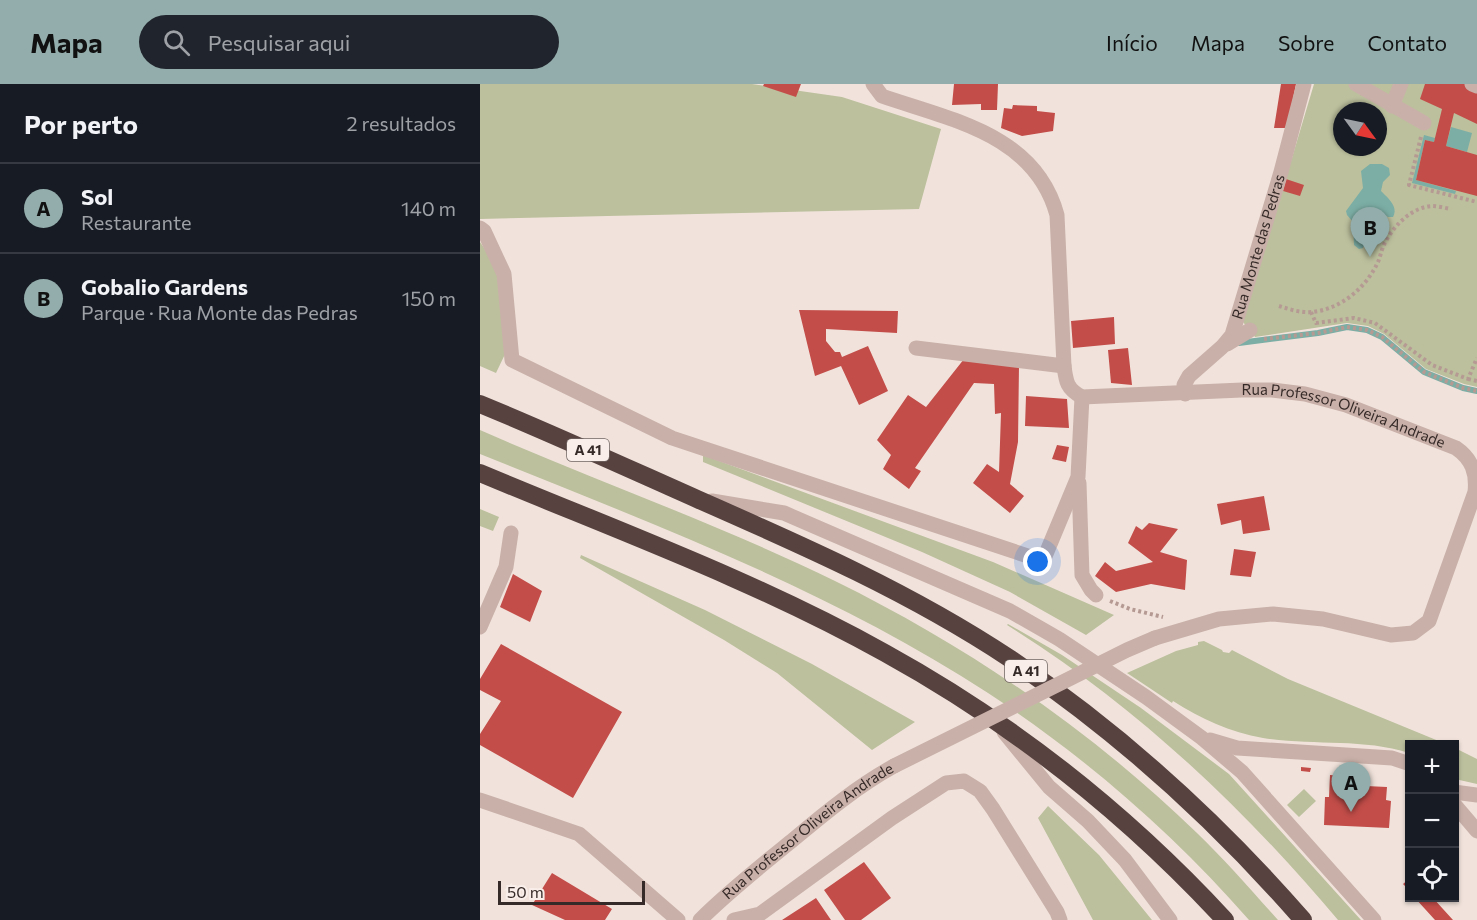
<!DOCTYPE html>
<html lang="pt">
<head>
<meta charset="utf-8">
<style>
	body { margin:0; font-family:Commissioner,sans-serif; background:#20242c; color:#f1f3f6 }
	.controls { position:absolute; right:18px; bottom:18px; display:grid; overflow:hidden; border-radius:0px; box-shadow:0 2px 4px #0004 }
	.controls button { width:54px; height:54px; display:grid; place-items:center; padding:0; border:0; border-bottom:2px solid #363941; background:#171b24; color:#f1f3f6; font:30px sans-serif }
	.compass { position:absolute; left:853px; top:18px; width:54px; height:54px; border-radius:50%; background:#171b24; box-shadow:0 2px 4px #0004; rotate:123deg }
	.scale { position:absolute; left:18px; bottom:15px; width:147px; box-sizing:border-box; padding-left:6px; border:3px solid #362a28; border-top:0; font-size:16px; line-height:21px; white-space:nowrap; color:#362a28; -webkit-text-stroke:4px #f9eee9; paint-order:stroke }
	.you { position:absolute; left:558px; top:478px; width:21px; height:21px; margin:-15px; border:4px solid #fff; border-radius:50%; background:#1a73e8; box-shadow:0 0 0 9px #1a73e833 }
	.badge { display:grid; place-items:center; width:39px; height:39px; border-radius:50%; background:#92adab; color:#111; font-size:20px; font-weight:700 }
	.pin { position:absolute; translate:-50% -50px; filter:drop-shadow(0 2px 3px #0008) }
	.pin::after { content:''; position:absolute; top:32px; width:21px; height:18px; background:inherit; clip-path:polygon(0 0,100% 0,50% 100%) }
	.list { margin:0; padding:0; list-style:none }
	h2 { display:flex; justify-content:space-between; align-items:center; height:78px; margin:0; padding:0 24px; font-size:26px }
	h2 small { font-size:20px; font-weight:400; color:#9ea1a6 }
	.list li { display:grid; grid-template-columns:39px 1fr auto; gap:18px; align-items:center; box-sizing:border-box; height:90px; padding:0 24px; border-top:2px solid #363941 }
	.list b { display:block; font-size:22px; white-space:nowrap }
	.list p { margin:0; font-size:20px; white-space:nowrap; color:#9ea1a6 }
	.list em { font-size:20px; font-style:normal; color:#9ea1a6 }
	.icon { flex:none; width:33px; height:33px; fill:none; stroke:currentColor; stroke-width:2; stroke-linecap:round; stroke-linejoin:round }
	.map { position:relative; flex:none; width:997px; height:836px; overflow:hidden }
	header { display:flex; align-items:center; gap:36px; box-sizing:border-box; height:84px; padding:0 30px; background:#92adab; color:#111 }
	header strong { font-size:28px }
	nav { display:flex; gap:33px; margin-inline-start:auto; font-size:21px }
	.search { width:420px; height:54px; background:#20242c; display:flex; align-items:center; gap:15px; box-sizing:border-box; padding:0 21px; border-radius:33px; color:#9ea1a6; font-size:22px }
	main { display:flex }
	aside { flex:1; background:#171b24 }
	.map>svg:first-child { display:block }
	.green { fill:#bcc09d; fill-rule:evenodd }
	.water { fill:#7caea5 }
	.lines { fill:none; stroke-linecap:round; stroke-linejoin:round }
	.stream { stroke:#7caea5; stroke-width:6 }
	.building { fill:#c34d49 }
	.path { stroke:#b59a93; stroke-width:4; stroke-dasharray:3 3; stroke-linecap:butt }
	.minor { stroke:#c9b1a9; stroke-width:15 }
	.highway { stroke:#574240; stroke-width:18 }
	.minor-bridge { stroke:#c9b1a9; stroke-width:15 }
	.labels { text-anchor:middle; stroke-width:6; stroke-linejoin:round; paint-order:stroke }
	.shield { fill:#f9eee9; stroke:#706562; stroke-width:1.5 }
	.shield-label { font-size:14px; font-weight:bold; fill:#362a28 }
	.street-label { font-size:15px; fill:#362a28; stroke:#f9eee9 }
</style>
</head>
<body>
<header>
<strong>Mapa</strong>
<div class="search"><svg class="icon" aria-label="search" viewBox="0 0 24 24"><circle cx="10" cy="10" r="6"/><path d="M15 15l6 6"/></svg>Pesquisar aqui</div>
<nav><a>Início</a><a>Mapa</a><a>Sobre</a><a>Contato</a></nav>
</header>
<main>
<aside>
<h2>Por perto<small>2 resultados</small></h2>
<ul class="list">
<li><span class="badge">A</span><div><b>Sol</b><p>Restaurante</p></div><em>140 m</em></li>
<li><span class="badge">B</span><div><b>Gobalio Gardens</b><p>Parque · Rua Monte das Pedras</p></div><em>150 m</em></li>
</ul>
</aside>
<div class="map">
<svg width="997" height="836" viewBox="0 0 997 836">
	<rect width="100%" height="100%" fill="#f1e3dc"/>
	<path class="green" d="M0,0H272L362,13L461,45L439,125L0,135Z
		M834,0H997V303L984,300L946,285L904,250L888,242L867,239L775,253L763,238ZM862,27H898V63H862Z
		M0,158L20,187L27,266L16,289L0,282Z
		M0,346C118,398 239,440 355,497C487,562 611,646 717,749C745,776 771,806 798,836H769C693,749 604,672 508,609C350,506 173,440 0,370Z
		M223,371L513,478L634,531L606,551L530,508L442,468L223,378Z
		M0,425L19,433L13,447L0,442Z
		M101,471L225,526L332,580L435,638L392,666L297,589L244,556L100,474Z
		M528,540L582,571L661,624L749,690L881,836H858C762,722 654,620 527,541Z
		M724,557L742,566L743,568L749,569L752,566L808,595L966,660H930L929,669C882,654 831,662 783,654C750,648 721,635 693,617L692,619L647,589L696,567L718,561V558Z
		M975,664L997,675V700L975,695Z
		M824,705L836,717L819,733L807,721Z
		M568,722L619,771L672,836H613L558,734Z"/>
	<path class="water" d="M971,43L992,49L987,68L966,62Z
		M944,51L955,54L954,58L945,56L936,96L976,107L975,110L932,99Z
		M890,80H902L909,84L910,91L903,98L901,107C908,114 919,123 913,133H908C892,120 888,155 883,164L879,165L874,161L873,138L867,131L866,127L883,104L881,87Z"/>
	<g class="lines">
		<path class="stream" d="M759,259L838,249L867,243L887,246L902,253L944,288L983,304L997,307"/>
	</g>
	<path class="building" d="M284,0H321L316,13L283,2Z
		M474,0H518L517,26H501V20L472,21Z
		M801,0H816L807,44H794Z
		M945,0H986L997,5V40L974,29L966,62L997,71V112L936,96L945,56L954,58L962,25L940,15Z
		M533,21L557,22V27L575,29L573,47L542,52L521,44L524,24L532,25Z
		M806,95L824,101L820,112L803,107Z
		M319,226L418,227L417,249L346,245V257L355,268H360L362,273L388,262L408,307L379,321L361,282L335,292Z
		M634,233L635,260L593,264L591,237Z
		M648,264L652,301L631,299L628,266Z
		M484,275L539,281L538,358L530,400L544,412L530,429L493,399L507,380L519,388L521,329L515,330L514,300L494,299L435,384L441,387L429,405L403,385L411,371L397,356L428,311L446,323Z
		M546,312L587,315L589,344L545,342Z
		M577,361L589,363L586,378L572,375Z
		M784,412L790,446L763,450L761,436L741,441L737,420Z
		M669,439L698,445L680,468L707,476L705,506L671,500L636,508L615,492L625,478L636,487L673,478L648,459L656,442L662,446Z
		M754,465L776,468L771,493L750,491Z
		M33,490L62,507L50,538L20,523Z
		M21,560L142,628L93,714L0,661V650L21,617L0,606V595Z
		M821,683L831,684L830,688L821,687Z
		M850,691L865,692V701L907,703L906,716L911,717L909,744L844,741L845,713H849Z
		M384,778L411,814L381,836H365L344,806Z
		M72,789L132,825L125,836H85L52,821Z
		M930,794V807L923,800Z
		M336,814L351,836H302Z
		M935,814H953L973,836H955Z"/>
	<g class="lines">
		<path class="path" d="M941,53L929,101L997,118
			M799,222C809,225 820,229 831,228C860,226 886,204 898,178C901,171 902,163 906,157C915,140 933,123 952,122C958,122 965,124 971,125
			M831,228L836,239L874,234L895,239L952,281L988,295L997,274
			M784,255L838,249L867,243L887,246L902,253L944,288L983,304L997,307
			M988,295L997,297
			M630,517L650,525L683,533"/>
		<g class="minor">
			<path id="s1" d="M393,0L402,12C471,36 555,50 577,131L584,282C586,298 587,305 602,313L762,306H792L825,310L866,321L976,364C992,375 997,389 995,408L949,537L933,549L911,551L843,535L793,530L739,535L675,554"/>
			<path d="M876,0L944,39"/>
			<path d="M992,0L997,2"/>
			<path d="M912,22L921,0"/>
			<path d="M0,144L4,147L24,190L32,276L192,354L563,477L598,393L602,313"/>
			<path d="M747,260L770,246"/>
			<path d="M436,264L584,282"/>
			<path id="s2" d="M705,310L704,301L709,292L742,263L752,251L801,88L824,0"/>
			<path d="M599,399L602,491L611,506L616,511"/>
			<path d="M232,417L304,429L530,527L579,555L666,613L722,654L762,688L894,836"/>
			<path d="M0,543L26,483L31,449"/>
			<path d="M524,648L569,703L608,737L645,776L690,836"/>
			<path d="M730,656L757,664L912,674L930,680"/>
			<path d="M974,708L997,711"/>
			<path d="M0,716L99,750L198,836"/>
			<path d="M974,720L997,747"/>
			<path id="s3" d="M220,836C249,807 282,781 314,755C346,728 378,702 414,682"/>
			<path d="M254,836L280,830L412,734L466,699L484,697L500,707L513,725L577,828L580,836"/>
		</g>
		<path class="highway" d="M0,320C73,350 145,383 217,415C324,462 431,509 529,574C639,648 736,736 823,836
			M0,389C136,446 276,497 405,569C532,639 646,729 745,836"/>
		<path class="minor-bridge" d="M414,682L647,566L675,554"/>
	</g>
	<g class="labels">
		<g class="shield">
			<rect x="87" y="355" width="42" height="22" rx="4.5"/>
			<rect x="525" y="576" width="42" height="22" rx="4.5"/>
		</g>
		<g class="shield-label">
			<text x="108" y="371">A 41</text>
			<text x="546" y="592">A 41</text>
		</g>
		<g class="street-label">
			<text dy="5" stroke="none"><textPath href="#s2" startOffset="171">Rua Monte das Pedras</textPath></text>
			<text dy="5" stroke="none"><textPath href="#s1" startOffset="692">Rua Professor Oliveira Andrade</textPath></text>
			<text dy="5" stroke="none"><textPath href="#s3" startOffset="140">Rua Professor Oliveira Andrade</textPath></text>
		</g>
	</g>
</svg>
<div class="controls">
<button>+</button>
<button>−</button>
<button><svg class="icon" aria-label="locate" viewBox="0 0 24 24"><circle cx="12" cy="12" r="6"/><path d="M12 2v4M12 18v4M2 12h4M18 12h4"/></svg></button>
</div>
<svg class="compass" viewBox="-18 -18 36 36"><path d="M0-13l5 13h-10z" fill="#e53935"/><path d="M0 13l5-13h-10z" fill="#9ea1a6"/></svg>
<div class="scale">50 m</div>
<div class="you"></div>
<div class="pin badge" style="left:871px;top:728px">A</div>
<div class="pin badge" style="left:890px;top:173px">B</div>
</div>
</main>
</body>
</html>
